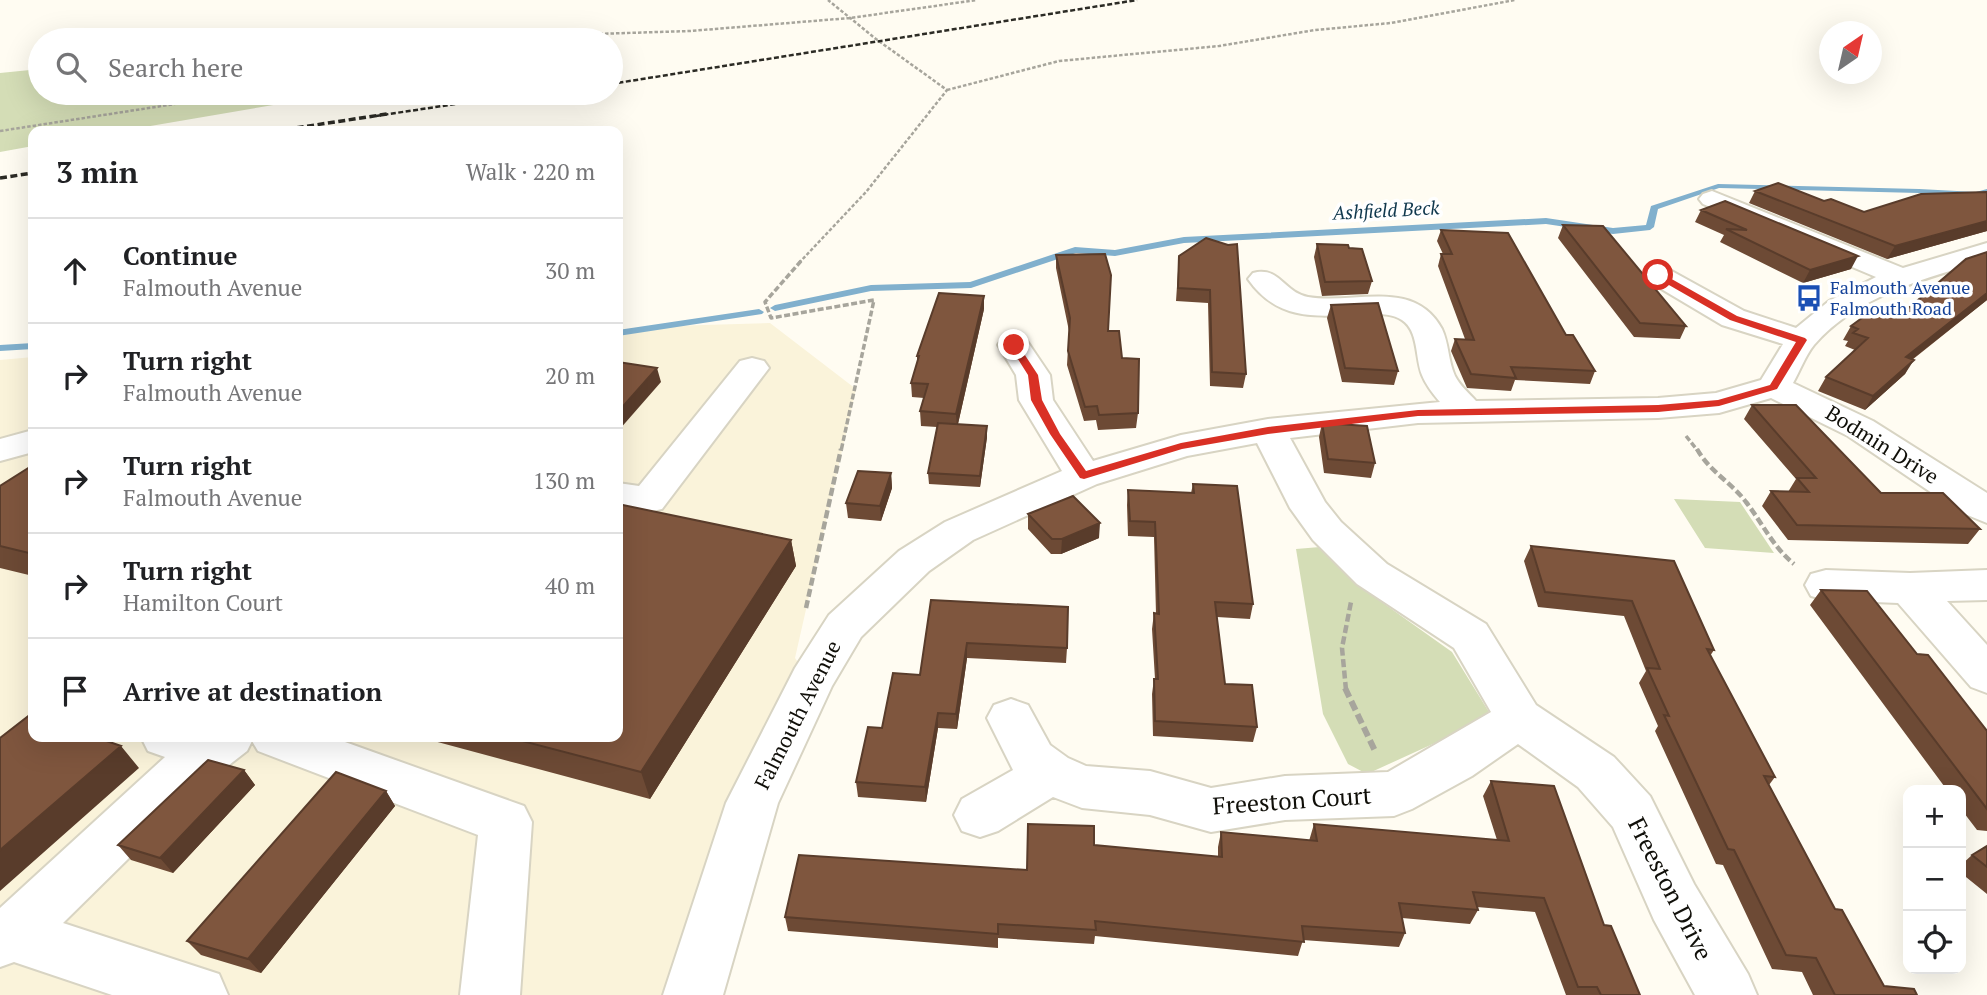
<!DOCTYPE html>
<html lang="en">
<head>
<meta charset="utf-8">
<style>
	body { margin:0; font-family:"PT Serif",serif; background:#f6f6f6; color:#202124 }
	.controls { position:absolute; right:21px; bottom:21px; display:grid; overflow:hidden; border-radius:14px; box-shadow:0 7px 28px #0002 }
	.controls button { width:63px; height:63px; display:grid; place-items:center; padding:0; border:0; border-bottom:2px solid #e0e0e0; background:#fff; color:#202124; font:35px sans-serif }
	.compass { position:absolute; left:1819px; top:21px; width:63px; height:63px; border-radius:50%; background:#fff; box-shadow:0 7px 28px #0002; rotate:34deg }
	.stop { position:absolute; width:21px; height:21px; margin:-16px; border:5px solid #d93025; border-radius:50%; background:#fff }
	.stop.end { background:#d93025; border-color:#fff; box-shadow:0 2px 7px #0008 }
	.list { margin:0; padding:0; list-style:none }
	h2 { display:flex; justify-content:space-between; align-items:center; height:91px; margin:0; padding:0 28px; font-size:30px }
	h2 small { font-size:23px; font-weight:400; color:#757577 }
	.list li { display:grid; grid-template-columns:46px 1fr auto; gap:21px; align-items:center; box-sizing:border-box; height:105px; padding:0 28px; border-top:2px solid #e0e0e0 }
	.list b { display:block; font-size:26px; white-space:nowrap }
	.list p { margin:0; font-size:23px; white-space:nowrap; color:#757577 }
	.list em { font-size:23px; font-style:normal; color:#757577 }
	.icon { flex:none; width:38px; height:38px; fill:none; stroke:currentColor; stroke-width:2; stroke-linecap:round; stroke-linejoin:round }
	.map { position:relative; flex:none; width:1987px; height:995px; overflow:hidden }
	.search { position:absolute; background:#fff; box-shadow:0 7px 28px #0002; left:28px; top:28px; width:595px; height:77px; display:flex; align-items:center; gap:18px; box-sizing:border-box; padding:0 24px; border-radius:38px; color:#757577; font-size:26px }
	.panel { position:absolute; background:#fff; box-shadow:0 7px 28px #0002; left:28px; top:126px; width:595px; height:616px; border-radius:14px }
	.map>svg:first-child { display:block }
	.built { fill:#faf3da }
	.green { fill:#d4ddb6 }
	.lines { fill:none; stroke-linecap:round; stroke-linejoin:round }
	.stream { fill:#81b0cd; fill-rule:evenodd }
	.minor-casing { stroke:#d8d4c3; stroke-width:4 }
	.path-far3 { stroke:#a7a59c; stroke-width:2.5; stroke-dasharray:3.5 2; stroke-linecap:butt }
	.path-far2 { stroke:#a7a59c; stroke-width:3.5; stroke-dasharray:6 2.5; stroke-linecap:butt }
	.path-far1 { stroke:#a7a59c; stroke-width:4.5; stroke-dasharray:8 3.5; stroke-linecap:butt }
	.path { stroke:#a7a59c; stroke-width:6; stroke-dasharray:10 4.5; stroke-linecap:butt }
	.minor { fill:#fff; fill-rule:evenodd }
	.rail-far1 { stroke:#2c2b25; stroke-width:2.5; stroke-dasharray:5 2.5; stroke-linecap:butt }
	.rail { stroke:#2c2b25; stroke-width:3.5; stroke-dasharray:7 3.5; stroke-linecap:butt }
	.wall { fill:#6d4a35 }
	.shaded-wall { fill:#593c2b }
	.building { fill:#7f563e; stroke:#593c2b; stroke-width:2 }
	.route { fill:#d93025 }
	.labels { text-anchor:middle; stroke-width:7; stroke-linejoin:round; paint-order:stroke }
	.far-transit-label { font-size:18px; fill:#164399; stroke:#fff; text-anchor:start }
	.far-water-label { font-size:19px; font-style:italic; fill:#10384d; stroke:#fff }
	.street-label { font-size:21px; fill:#100f09; stroke:#fff }
	.near-street-label { font-size:24px; fill:#100f09; stroke:#fff }
</style>
</head>
<body>
<div class="map">
<svg width="1987" height="995" viewBox="0 0 1987 995">
	<rect width="100%" height="100%" fill="#fffcf2"/>
	<path class="built" d="M770,323L856,389L795,658L811,681L693,995H0V360L33,357V737H618V336L670,326Z"/>
	<path class="green" d="M40,69V93H344L121,131H33V146L0,152V73Z
		M1674,499L1740,502L1774,553L1705,548Z
		M1320,547L1362,588L1452,652L1492,717L1367,774L1348,764L1323,714L1296,549Z"/>
	<g class="lines">
		<path class="stream" d="M1718,184L1919,189L1976,192L1987,189V194L1977,197L1919,193L1719,188L1658,209L1654,227L1650,230L1613,234L1546,224L1184,243L1115,256L1076,253L971,288L871,291L775,311L770,308L775,305L871,285L970,282L1075,247L1115,250L1184,237L1546,218L1613,228L1646,225L1651,206Z
			M759,309L764,312L762,314L618,336V330Z
			M33,343V349L0,351V345Z"/>
		<defs>
			<path id="minor" d="M1712,191L1903,268L1987,243V260C1927,278 1857,295 1814,345C1805,356 1800,371 1793,383L1873,421L1987,493V523L1960,512L1848,436L1771,398L1719,413L1658,418L1418,423L1290,438L1325,502L1341,522L1387,564L1486,624L1536,705L1614,757L1650,796L1694,884L1748,974L1757,995H1695L1654,920L1613,827L1578,787L1518,744L1472,776L1412,809L1394,816L1285,820L1211,832L1150,815L1082,808L1053,797L998,831L980,837L962,831L954,815L962,799L1013,770L987,718L994,705L1011,699L1028,705L1050,745L1068,758L1086,766L1150,771L1211,788L1285,776L1388,772L1491,712L1454,648L1357,584L1313,540L1290,508L1257,443L1187,456L1097,484L973,540L929,571L861,637L832,686L778,803L723,995H663L726,803L795,668L829,615L899,551L945,522L1062,471L1019,400L1016,375L998,345L1003,338L1014,335L1025,338L1050,375L1053,400L1093,461L1181,435L1268,419L1440,402C1433,394 1426,385 1422,375C1415,358 1419,331 1402,320C1391,313 1378,314 1365,314C1318,316 1279,323 1248,279L1253,273C1280,266 1283,292 1308,297C1353,305 1414,277 1442,329C1449,344 1448,361 1455,376C1460,386 1469,393 1476,401L1658,398L1716,393L1761,380L1783,344L1722,325L1648,281L1643,275L1648,269L1658,266L1668,269L1744,311L1796,328L1829,301L1876,277L1703,204L1699,199L1703,194Z
				M752,358L764,361L769,368L662,509L648,512L618,507V483L639,486L740,361Z
				M33,430V452L0,461V439Z
				M1826,570L1910,573L1987,570V600L1947,601L1987,645V693L1971,687L1898,603L1826,600L1811,596L1805,585L1811,574Z
				M141,737H331L524,806L532,822L520,995H460L478,835L258,751L252,741L247,751L202,786L63,923L219,974L228,995H112L14,962L0,967V908L165,757L148,751Z"/>
		</defs>
		<use href="#minor" class="minor-casing"/>
		<path class="path-far3" d="M551,40L563,35L690,31L850,18L977,0
			M947,90L1059,61L1219,46L1315,30L1391,23L1515,0
			M0,131L246,93
			M799,263L866,192L947,90L876,39L828,0"/>
		<path class="path-far2" d="M801,261L765,302L771,318L874,300L841,451
			M1686,436L1698,451"/>
		<path class="path-far1" d="M1697,449C1709,471 1732,483 1746,502C1763,524 1773,547 1794,564
			M806,608L841,449
			M1346,690L1342,648L1351,602"/>
		<path class="path" d="M1345,688L1376,753"/>
		<use href="#minor" class="minor"/>
		<path class="rail-far1" d="M611,84L1137,0
			M521,98L552,93
			M376,116L528,93"/>
		<path class="rail" d="M276,131L387,114
			M0,178L33,173"/>
	</g>
	<path class="wall" d="M1755,191L1824,201L1864,212L1987,192V231L1887,259L1749,203Z
		M1701,210L1851,269L1803,283L1720,242L1724,235L1695,222Z
		M1563,225L1686,326L1680,339L1634,337L1558,238Z
		M1441,230L1566,335L1595,371L1590,384L1515,380L1511,391L1467,388L1451,351L1455,339H1465L1438,266L1441,254H1443L1437,241Z
		M1206,238L1246,374L1243,388L1210,386L1208,303L1176,301L1179,256Z
		M1317,244L1349,248L1372,281L1368,294L1322,296L1314,257Z
		M1987,252V300L1912,360L1905,374L1865,410L1818,391L1826,377L1855,350L1845,346L1848,341L1843,340L1851,326L1904,312Z
		M1056,255L1122,358L1138,413L1136,428L1098,430L1096,420L1084,421L1067,365L1069,331L1056,268Z
		M1331,305L1398,371L1394,385L1342,382L1327,318Z
		M984,309L958,424L987,426V437L980,487L929,484L928,473L937,427L921,426L920,411L924,398L912,397L911,383L917,364V356Z
		M1752,405L1881,493L1980,529L1968,544L1788,540L1762,506L1771,491L1788,492L1796,479L1744,419Z
		M1322,423L1375,463L1371,478L1324,473L1319,437Z
		M33,465V576L0,568V486Z
		M891,473L892,488L881,521L848,518L846,503Z
		M1193,484L1253,604L1250,619L1217,617L1225,684L1257,727L1253,742L1153,736L1152,694L1154,679H1155L1152,629L1154,613L1156,614L1154,537L1128,536L1127,505L1128,490L1191,493Z
		M1028,514L1099,538L1061,554H1051L1028,529Z
		M791,540L796,566L650,799L419,737H618Z
		M1531,546L1674,561L1714,650L1710,656L1775,777L1769,785L1835,909L1884,986L1917,995H1813L1802,972L1772,969L1723,865L1716,864L1655,731L1658,726L1639,683L1646,671L1624,616L1538,607L1524,561Z
		M1821,590L1917,654L1987,731V831L1977,830L1961,809V790H1947L1810,605Z
		M931,600L1067,648L1066,663L967,658L957,729L938,728L926,802L858,797L856,782L882,728L920,675Z
		M244,770L255,785L173,873L131,860L118,845Z
		M1491,781L1604,925L1640,995H1566L1535,912L1477,907L1478,910L1470,924L1402,918L1405,933L1399,947L1303,940L1298,956L1095,936L1094,944L998,938V948L788,931L785,917L1027,870L1094,845L1218,857V847L1221,832L1309,841L1314,824L1497,840L1483,796Z
		M386,791L395,806L261,973L201,955L187,941Z
		M1987,846V894L1961,873V865L1972,855Z"/>
	<path class="shaded-wall" d="M1987,221V231L1887,259L1895,246Z
		M1858,256L1851,269L1803,283L1810,270Z
		M1987,293V300L1897,371L1906,357Z
		M984,296V309L957,428L956,414Z
		M1914,360L1905,374L1865,410L1873,396Z
		M657,368L661,382L619,430L618,412Z
		M987,426V437L980,487V476Z
		M891,473L892,488L881,521L880,506Z
		M1100,523L1099,538L1061,554L1062,539Z
		M791,540L796,566L650,799L641,772Z
		M967,643V658L957,729L956,714Z
		M938,713V728L926,802L925,787Z
		M121,746L139,768L0,891V850Z
		M244,770L255,785L173,873L160,858Z
		M386,791L395,806L261,973L248,959Z"/>
	<path class="building" d="M1778,183L1824,201L1831,199L1864,212L1921,194L1987,192V221L1895,246L1755,191Z
		M1725,201L1858,256L1810,270L1726,229L1747,230L1701,210Z
		M1563,225L1603,226L1686,326L1640,323Z
		M1441,230L1508,233L1566,335H1573L1595,371L1511,367L1516,378L1471,374L1455,339L1474,340L1441,254H1452Z
		M1206,238L1228,245L1237,244L1246,374L1212,372L1210,290L1178,288L1179,256Z
		M1317,244L1348,245L1349,248L1362,249L1372,281L1325,282Z
		M1987,252V293L1906,357L1914,360L1873,396L1826,377L1868,338L1853,333L1858,329L1851,326L1881,304L1904,312L1966,259Z
		M1105,254L1111,275L1108,331H1119L1122,358L1139,359L1138,413L1099,415L1097,406L1085,407L1068,351L1070,318L1056,255Z
		M939,293L984,296L956,414L920,411L928,384L911,383L919,356H917Z
		M1378,303L1398,371L1345,368L1331,305Z
		M618,362L657,368L618,412Z
		M1752,405H1796L1881,493H1943L1980,529L1797,525L1771,491L1809,492L1797,478H1816Z
		M938,423L987,426L980,476L928,473Z
		M1322,423L1367,426L1375,463L1328,459Z
		M33,465V554L0,546V486Z
		M858,471L891,473L880,506L846,503Z
		M1193,484L1237,486L1253,604L1215,602L1225,684L1252,685L1257,727L1155,721L1154,679H1158L1154,613L1159,614L1155,522L1130,521L1128,490L1194,493Z
		M1073,496L1100,523L1062,539H1052L1028,514Z
		M618,504L791,540L641,772L507,737H618Z
		M1531,546L1674,561L1714,650L1707,649L1775,777L1764,776L1835,909L1842,910L1884,986L1914,989L1917,995H1835L1816,958L1786,955L1734,850L1728,849L1664,715L1669,716L1647,668L1660,669L1632,601L1545,592Z
		M1821,590L1867,591L1917,654L1928,655L1987,731V809Z
		M931,600L1068,607L1067,648L967,643L956,714L938,713L925,787L856,782L868,727L882,728L893,673L920,675Z
		M31,714L33,715V737H95L121,746L0,850V738Z
		M208,760L244,770L160,858L118,845Z
		M336,772L386,791L248,959L187,941Z
		M1491,781L1554,786L1604,925L1611,926L1640,995H1601L1597,987H1578L1544,898L1473,892L1478,910L1399,903L1405,933L1302,926L1304,942L1095,921L1096,930L998,924V934L785,917L799,855L1027,870L1028,824L1094,826V845L1222,857L1221,832L1317,841L1314,824L1509,841Z
		M1987,846V867L1972,855Z"/>
	<path class="route" d="M1655,273H1661L1737,316L1805,338L1807,340L1777,389L1719,406L1658,412L1418,416L1268,434L1182,449L1084,479L1080,478L1050,434L1031,400L1028,375L1009,345L1017,343L1038,375L1042,400L1060,434L1086,471L1181,443L1268,427L1418,410L1658,405L1718,400L1770,385L1796,342L1730,320L1655,277Z"/>
	<defs>
		<symbol id="bus-bare" viewBox="-9 -9 18 18"><path d="M-5-6H5V4H4V6H2V4H-2V6H-4V4H-5ZM-3.5-4V0h7V-4ZM-3.5 1.2v1.5H-2V1.2ZM2 1.2v1.5H3.5V1.2Z" fill="#1a4fb4" stroke="#fff" stroke-width="2.5" paint-order="stroke"/></symbol>
	</defs>
	<g fill-rule="evenodd">
		<use href="#bus-bare" x="1790" y="279" width="38" height="38"/>
	</g>
	<g class="labels">
		<g class="far-transit-label">
			<text x="1830" y="294">Falmouth Avenue<tspan x="1830" dy="21">Falmouth Road</tspan></text>
		</g>
		<g class="far-water-label">
			<text transform="translate(1386 210) rotate(-3)" y="7">Ashfield Beck</text>
		</g>
		<g class="street-label">
			<text transform="translate(1882 445) rotate(32)" y="7">Bodmin Drive</text>
			<text transform="translate(798 715) rotate(-63)" y="7">Falmouth Avenue</text>
		</g>
		<g class="near-street-label">
			<text transform="translate(1292 801) rotate(-4)" y="8">Freeston Court</text>
			<text transform="translate(1670 889) rotate(63)" y="8">Freeston Drive</text>
		</g>
	</g>
</svg>
<div class="controls">
<button>+</button>
<button>−</button>
<button><svg class="icon" aria-label="locate" viewBox="0 0 24 24"><circle cx="12" cy="12" r="6"/><path d="M12 2v4M12 18v4M2 12h4M18 12h4"/></svg></button>
</div>
<svg class="compass" viewBox="-18 -18 36 36"><path d="M0-13l5 13h-10z" fill="#e53935"/><path d="M0 13l5-13h-10z" fill="#757577"/></svg>
<div class="stop" style="left:1658px;top:275px"></div>
<div class="stop end" style="left:1014px;top:345px"></div>
<div class="search"><svg class="icon" aria-label="search" viewBox="0 0 24 24"><circle cx="10" cy="10" r="6"/><path d="M15 15l6 6"/></svg>Search here</div>
<section class="panel">
<h2>3 min<small>Walk · 220 m</small></h2>
<ul class="list">
<li><svg class="icon" aria-label="ahead" viewBox="0 0 24 24"><path d="M12 20V5M6 11l6-6 6 6"/></svg><div><b>Continue</b><p>Falmouth Avenue</p></div><em>30 m</em></li>
<li><svg class="icon" aria-label="right" viewBox="0 0 24 24"><path d="M7 20v-9h11M14 6l5 5-5 5"/></svg><div><b>Turn right</b><p>Falmouth Avenue</p></div><em>20 m</em></li>
<li><svg class="icon" aria-label="right" viewBox="0 0 24 24"><path d="M7 20v-9h11M14 6l5 5-5 5"/></svg><div><b>Turn right</b><p>Falmouth Avenue</p></div><em>130 m</em></li>
<li><svg class="icon" aria-label="right" viewBox="0 0 24 24"><path d="M7 20v-9h11M14 6l5 5-5 5"/></svg><div><b>Turn right</b><p>Hamilton Court</p></div><em>40 m</em></li>
<li><svg class="icon" aria-label="arrive" viewBox="0 0 24 24"><path d="M6 21V4h12l-3 4 3 4H6"/></svg><div><b>Arrive at destination</b></div></li>
</ul>
</section>
</div>
</body>
</html>
